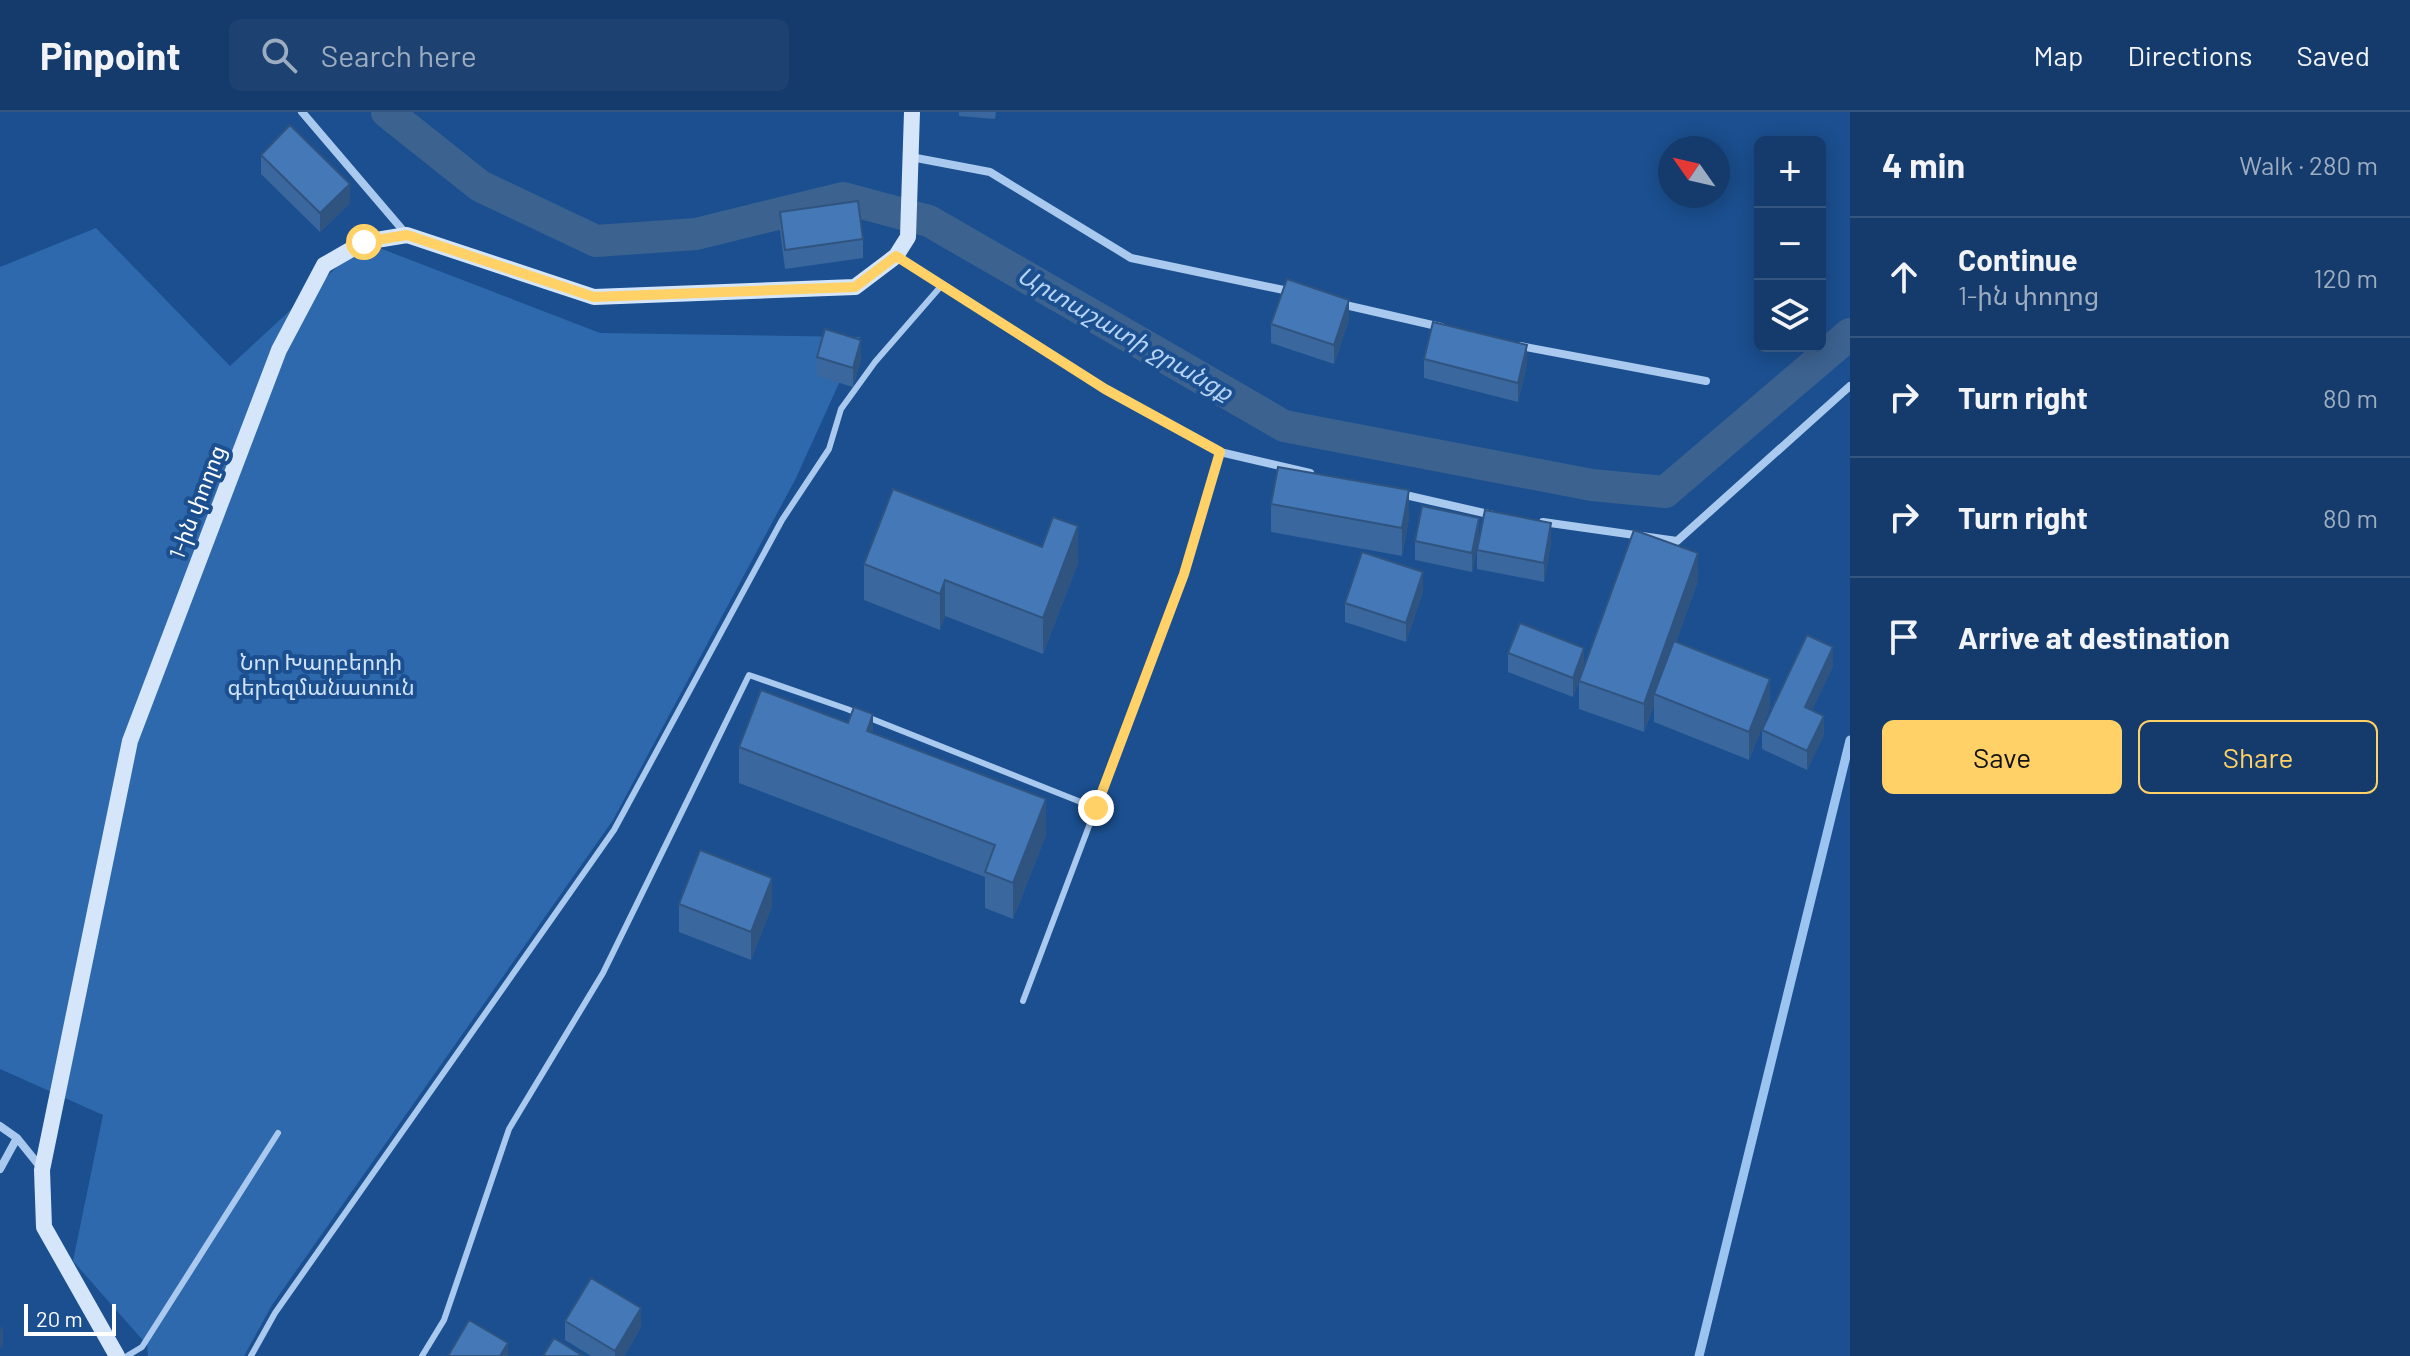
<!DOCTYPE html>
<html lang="en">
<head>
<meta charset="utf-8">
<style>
	body { margin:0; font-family:Barlow,"Noto Sans Armenian",sans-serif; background:#1d4271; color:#f1f3f6 }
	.controls { position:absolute; right:24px; top:24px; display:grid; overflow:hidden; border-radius:12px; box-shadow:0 4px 20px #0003 }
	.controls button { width:72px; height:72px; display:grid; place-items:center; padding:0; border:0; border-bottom:2px solid #33557e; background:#143b6b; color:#f1f3f6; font:40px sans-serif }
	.compass { position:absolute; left:1658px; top:24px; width:72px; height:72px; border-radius:50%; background:#143b6b; box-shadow:0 4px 20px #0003; rotate:304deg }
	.scale { position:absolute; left:24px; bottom:20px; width:92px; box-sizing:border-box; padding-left:8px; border:4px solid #fff; border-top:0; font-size:22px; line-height:28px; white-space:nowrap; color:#fff; -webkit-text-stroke:6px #1b4f8f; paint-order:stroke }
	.stop { position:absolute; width:24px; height:24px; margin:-18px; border:6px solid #ffd166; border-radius:50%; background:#fff }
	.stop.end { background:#ffd166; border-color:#fff; box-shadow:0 2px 8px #0008 }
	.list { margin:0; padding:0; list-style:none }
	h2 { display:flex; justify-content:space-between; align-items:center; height:104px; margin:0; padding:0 32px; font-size:34px }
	h2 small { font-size:26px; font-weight:400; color:#9dadc1 }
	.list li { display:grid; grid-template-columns:52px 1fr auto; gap:24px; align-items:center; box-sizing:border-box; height:120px; padding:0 32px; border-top:2px solid #33557e }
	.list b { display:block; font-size:30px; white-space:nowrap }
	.list p { margin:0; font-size:26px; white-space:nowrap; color:#9dadc1 }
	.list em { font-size:26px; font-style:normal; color:#9dadc1 }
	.actions { display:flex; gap:16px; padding:24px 32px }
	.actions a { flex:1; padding:18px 0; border:2px solid #ffd166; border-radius:12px; text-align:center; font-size:28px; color:#ffd166 }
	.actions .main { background:#ffd166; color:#111 }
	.icon { flex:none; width:44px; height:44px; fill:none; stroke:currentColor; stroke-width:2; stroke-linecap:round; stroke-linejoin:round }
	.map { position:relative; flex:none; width:1850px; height:1244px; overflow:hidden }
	header { display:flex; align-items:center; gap:48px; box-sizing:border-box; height:112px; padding:0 40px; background:#143b6b; border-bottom:2px solid #33557e }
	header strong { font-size:38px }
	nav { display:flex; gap:44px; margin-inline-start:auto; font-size:28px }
	.search { width:560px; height:72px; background:#1d4271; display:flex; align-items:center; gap:20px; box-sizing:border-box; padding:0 28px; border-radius:12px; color:#9dadc1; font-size:30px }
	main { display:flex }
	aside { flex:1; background:#143b6b }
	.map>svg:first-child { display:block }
	.green { fill:#2e69ad }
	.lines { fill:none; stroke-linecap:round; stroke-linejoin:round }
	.stream { stroke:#9cc4f0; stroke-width:9 }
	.canal { stroke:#3c6290; stroke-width:32 }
	.lane { stroke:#a9c9ee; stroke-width:6 }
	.street { stroke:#a9c9ee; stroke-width:8 }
	.secondary { stroke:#d6e6fa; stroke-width:16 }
	.wall { fill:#3a679d }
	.shaded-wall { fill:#305480 }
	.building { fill:#4478b7; stroke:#305480; stroke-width:2 }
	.route { stroke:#ffd166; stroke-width:10 }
	.labels { text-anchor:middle; stroke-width:8; stroke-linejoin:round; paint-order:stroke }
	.street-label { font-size:22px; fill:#fff; stroke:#1b4f8f }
	.park-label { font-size:22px; fill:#cfe3fa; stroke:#1b4f8f }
	.water-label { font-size:24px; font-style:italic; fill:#b5d3f5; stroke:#1b4f8f }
</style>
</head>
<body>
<header>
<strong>Pinpoint</strong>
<div class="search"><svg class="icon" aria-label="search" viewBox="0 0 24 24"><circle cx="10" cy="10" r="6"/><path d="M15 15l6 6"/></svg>Search here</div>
<nav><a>Map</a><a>Directions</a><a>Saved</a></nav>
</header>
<main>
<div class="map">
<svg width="1850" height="1244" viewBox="0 0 1850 1244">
	<rect width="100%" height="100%" fill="#1b4f8f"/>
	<path class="green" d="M96,116L230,254L364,130L600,221L860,225L796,366L613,708L272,1193L244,1244H148L147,1233L73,1149L103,1003L0,957V155Z"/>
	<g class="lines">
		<path class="stream" d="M1699,1244L1850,628"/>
		<path class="canal" d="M387,0L480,74L596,129L696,122L843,86L929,109L1284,314L1592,373L1665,380L1850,222"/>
		<path class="lane" d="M1023,889L1184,462L1220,340
			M127,1244L142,1235L278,1021
			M251,1244L275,1201L614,718L782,408L829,337L841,297L875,250L942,173
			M422,1244L444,1208L509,1017L603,861L749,563L847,597L1096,696"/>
		<path class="street" d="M302,0L407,123
			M911,45L990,60L1131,146L1293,180
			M896,144L1105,277L1220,340L1310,361
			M1341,192L1441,215
			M1520,234L1706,269
			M1401,382L1493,403
			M1543,410L1677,429L1850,274
			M0,1014L17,1026L42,1057
			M0,1057L17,1026"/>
		<path class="secondary" d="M117,1244L44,1115L42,1058L130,629L279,238L324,153L364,130L407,123L594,185L855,175L896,144L908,125L912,0"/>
	</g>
	<path class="wall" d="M959,0H996L995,7L959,4Z
		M261,43L350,91L320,120L261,62Z
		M780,100L863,127V146L785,157L780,119Z
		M1349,207L1334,252L1271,231V212Z
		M817,245L861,247L853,275L817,264Z
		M1424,247L1527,252L1518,290L1424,266Z
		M1271,392L1409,406L1402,444L1271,420Z
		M1479,425L1472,460L1415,448V429Z
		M1551,430L1544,470L1477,457V438Z
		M1078,451L1043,542L945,504L940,518L864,488V452Z
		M1698,469L1676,530L1770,595L1749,648L1654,610V593L1644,620L1579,597V569L1573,585L1508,560V541L1584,554Z
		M1423,479L1406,530L1345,510V491Z
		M1833,554L1812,598L1824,623L1807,658L1762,637V618Z
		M873,621L1046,723L1013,807L985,796V765L739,671V635Z
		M679,792L772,794L751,848L679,820Z
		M565,1209L641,1215L624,1244H591L565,1228Z"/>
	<path class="shaded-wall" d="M350,72V91L320,120V101Z
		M1349,188V207L1334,252V233Z
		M861,228V247L853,275V256Z
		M1527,233V252L1518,290V271Z
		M1409,378V406L1402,444V416Z
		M1479,406V425L1472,460V441Z
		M1551,411V430L1544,470V451Z
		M1078,414V451L1043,542V506Z
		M1698,441V469L1657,583L1654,582V593L1644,620V592Z
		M1423,460V479L1406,530V511Z
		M945,468V504L940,518V482Z
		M1833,535V554L1805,614V595Z
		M1584,536V555L1573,585V566Z
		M1770,567V595L1749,648V620Z
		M873,602V638L867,619Z
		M1824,604V623L1807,658V639Z
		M1046,687V723L1013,807V771Z
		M772,766V794L751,848V820Z
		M641,1196V1215L624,1244H615V1239Z
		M3,1213V1232L0,1237V1218Z
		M508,1231V1244H500Z"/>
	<path class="building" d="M290,13L350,72L320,101L261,43Z
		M858,89L863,127L785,138L780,100Z
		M1287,167L1349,188L1334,233L1271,212Z
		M1433,210L1527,233L1518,271L1424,247Z
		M825,217L861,228L853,256L817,245Z
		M1278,355L1409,378L1402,416L1271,392Z
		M893,377L1042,435L1053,405L1078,414L1043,506L945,468L940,482L864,452Z
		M1422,394L1479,406L1472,441L1415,429Z
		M1485,398L1551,411L1544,451L1477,438Z
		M1634,418L1698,441L1644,592L1579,569Z
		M1362,440L1423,460L1406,511L1345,491Z
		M1520,511L1584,536L1573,566L1508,541Z
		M1807,523L1833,535L1805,595L1824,604L1807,639L1762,618Z
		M1674,529L1770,567L1749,620L1654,582Z
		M761,578L848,611L854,595L873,602L867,619L1046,687L1013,771L985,760L995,733L739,635Z
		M700,738L772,766L751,820L679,792Z
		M591,1166L641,1196L615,1239L565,1209Z
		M469,1208L508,1231L500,1244H448Z
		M554,1226L583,1244H543Z"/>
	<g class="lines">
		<path class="route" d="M364,130L407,123L594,185L855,175L896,144L1105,277L1220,340L1184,462L1096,696"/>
	</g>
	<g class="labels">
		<g class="street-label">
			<text transform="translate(197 390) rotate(-69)" y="8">1-ին փողոց</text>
		</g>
		<g class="park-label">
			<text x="321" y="558">Նոր Խարբերդի<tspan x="321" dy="25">գերեզմանատուն</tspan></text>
		</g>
		<g class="water-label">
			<text transform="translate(1125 222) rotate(30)" y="8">Արտաշատի ջրանցք</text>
		</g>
	</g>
</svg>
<div class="controls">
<button>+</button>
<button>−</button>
<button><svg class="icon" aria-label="layers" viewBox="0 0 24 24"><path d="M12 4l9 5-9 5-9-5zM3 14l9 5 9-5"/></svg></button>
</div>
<svg class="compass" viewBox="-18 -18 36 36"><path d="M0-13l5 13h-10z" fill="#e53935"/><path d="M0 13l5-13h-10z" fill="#9dadc1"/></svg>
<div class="scale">20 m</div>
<div class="stop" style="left:364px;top:130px"></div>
<div class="stop end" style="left:1096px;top:696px"></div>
</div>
<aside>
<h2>4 min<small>Walk · 280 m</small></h2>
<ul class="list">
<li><svg class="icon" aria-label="ahead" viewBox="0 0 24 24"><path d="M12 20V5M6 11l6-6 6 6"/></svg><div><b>Continue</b><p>1-ին փողոց</p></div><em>120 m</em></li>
<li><svg class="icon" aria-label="right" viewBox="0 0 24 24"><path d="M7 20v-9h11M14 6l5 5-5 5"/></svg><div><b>Turn right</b></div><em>80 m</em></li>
<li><svg class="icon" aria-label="right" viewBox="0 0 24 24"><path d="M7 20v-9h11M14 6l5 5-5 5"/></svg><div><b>Turn right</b></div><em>80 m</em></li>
<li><svg class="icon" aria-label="arrive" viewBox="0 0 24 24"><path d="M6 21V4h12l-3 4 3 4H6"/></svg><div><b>Arrive at destination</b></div></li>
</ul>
<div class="actions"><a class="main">Save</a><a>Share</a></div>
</aside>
</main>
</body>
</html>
